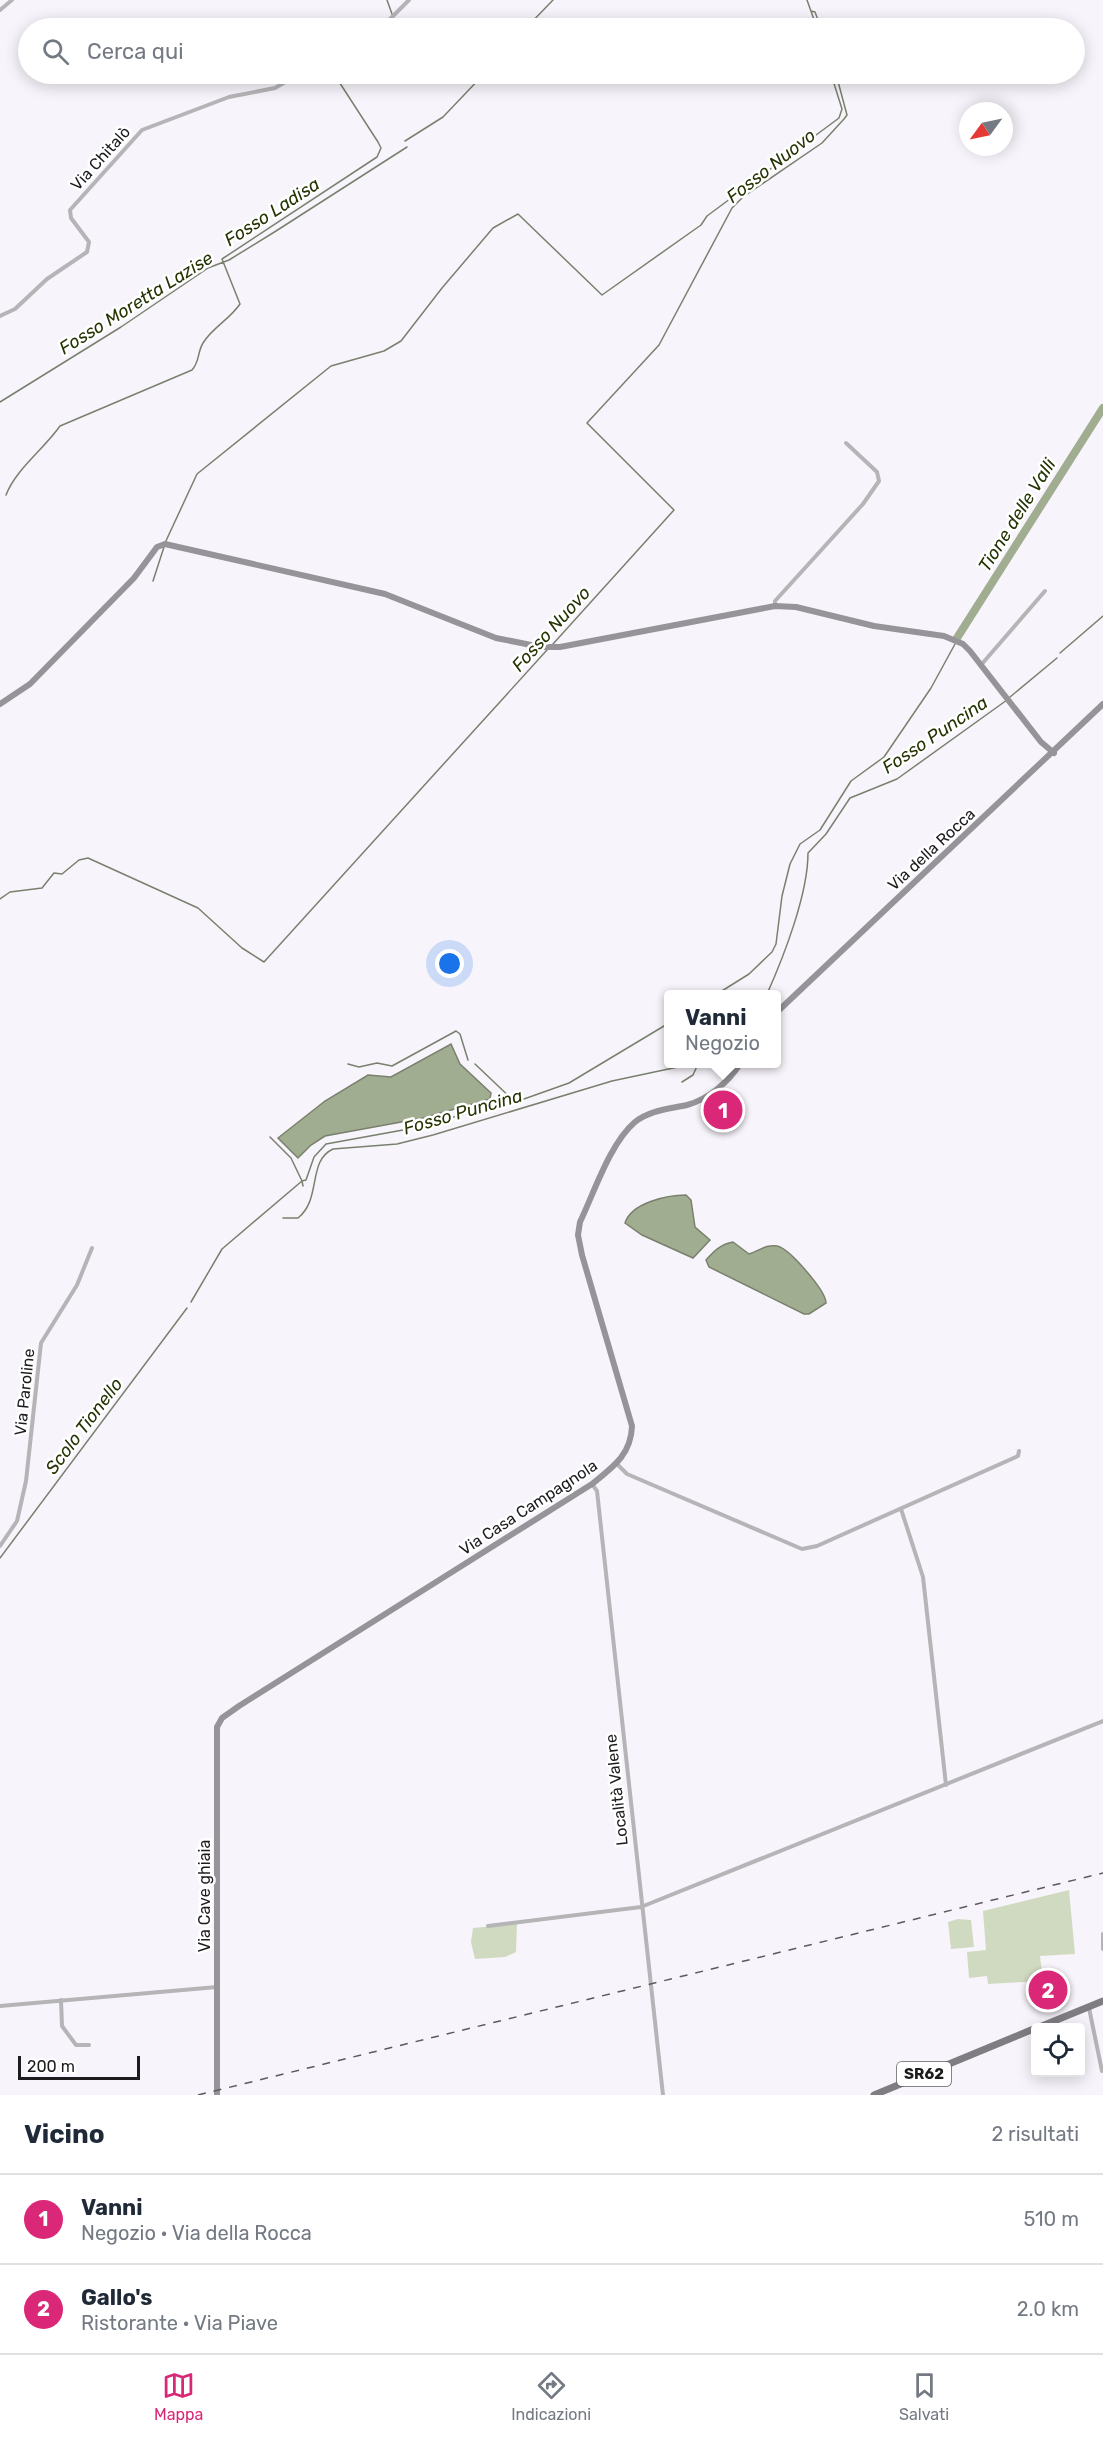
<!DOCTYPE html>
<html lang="it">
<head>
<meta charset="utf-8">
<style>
	body { margin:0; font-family:Rubik,sans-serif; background:#f2f2f3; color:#1f2937 }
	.controls { position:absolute; right:18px; bottom:18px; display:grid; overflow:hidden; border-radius:6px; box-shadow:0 3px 15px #0003 }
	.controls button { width:54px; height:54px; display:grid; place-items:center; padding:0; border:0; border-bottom:2px solid #e0e1e3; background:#fff; color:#1f2937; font:30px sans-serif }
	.compass { position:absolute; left:959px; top:102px; width:54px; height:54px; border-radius:50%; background:#fff; box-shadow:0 3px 15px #0003; rotate:237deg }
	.scale { position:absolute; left:18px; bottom:15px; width:122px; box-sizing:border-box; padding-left:6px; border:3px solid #1d1b1e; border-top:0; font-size:16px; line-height:21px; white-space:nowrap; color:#1d1b1e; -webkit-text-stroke:4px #fff; paint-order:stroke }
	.you { position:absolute; left:450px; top:964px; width:21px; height:21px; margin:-15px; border:4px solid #fff; border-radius:50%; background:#1a73e8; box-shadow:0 0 0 9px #1a73e833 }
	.badge { display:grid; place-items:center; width:39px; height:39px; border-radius:50%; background:#db2777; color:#fff; font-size:20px; font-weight:700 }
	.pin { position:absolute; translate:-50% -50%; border:3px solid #fff; box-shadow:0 2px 6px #0006 }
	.popup { position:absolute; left:664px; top:990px; width:117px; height:78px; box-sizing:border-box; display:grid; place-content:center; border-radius:6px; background:#fff; filter:drop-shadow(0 2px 4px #0005); font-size:20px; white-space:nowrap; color:#747a83 }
	.popup b { font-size:22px; color:#1f2937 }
	.popup::after { content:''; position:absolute; left:50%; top:100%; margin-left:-12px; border:12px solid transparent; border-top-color:#fff }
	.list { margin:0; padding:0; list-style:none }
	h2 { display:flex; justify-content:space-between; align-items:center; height:78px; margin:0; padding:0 24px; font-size:26px }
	h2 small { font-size:20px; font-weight:400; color:#747a83 }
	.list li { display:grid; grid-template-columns:39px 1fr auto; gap:18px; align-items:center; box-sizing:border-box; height:90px; padding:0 24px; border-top:2px solid #e0e1e3 }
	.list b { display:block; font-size:22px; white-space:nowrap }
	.list p { margin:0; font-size:20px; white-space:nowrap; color:#747a83 }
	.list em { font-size:20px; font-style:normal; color:#747a83 }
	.icon { flex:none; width:33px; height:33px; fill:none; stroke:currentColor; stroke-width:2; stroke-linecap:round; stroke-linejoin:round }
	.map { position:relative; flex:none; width:1103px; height:2095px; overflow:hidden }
	.search { position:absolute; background:#fff; box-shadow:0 3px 15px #0003; left:18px; right:18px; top:18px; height:66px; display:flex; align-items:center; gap:15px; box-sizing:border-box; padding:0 21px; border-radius:33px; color:#747a83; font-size:22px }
	.sheet { height:258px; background:#fff }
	nav { display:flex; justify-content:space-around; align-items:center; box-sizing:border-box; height:84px; border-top:2px solid #e0e1e3; background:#fff; font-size:16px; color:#747a83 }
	nav a { display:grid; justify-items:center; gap:3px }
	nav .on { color:#db2777 }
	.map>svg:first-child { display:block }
	.green { fill:#cfdac0 }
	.water { fill:#a1ad90; stroke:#79816e; stroke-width:1.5 }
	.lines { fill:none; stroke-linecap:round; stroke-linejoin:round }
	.stream { stroke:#79816e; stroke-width:1.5 }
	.river { stroke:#a1ad90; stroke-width:8 }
	.street { stroke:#b5b4b7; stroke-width:4 }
	.secondary { stroke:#969498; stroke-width:6 }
	.primary { stroke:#7f7d82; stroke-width:7 }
	.rail { stroke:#5d5a5f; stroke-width:1.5; stroke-dasharray:8 8; stroke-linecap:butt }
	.labels { text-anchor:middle; stroke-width:5; stroke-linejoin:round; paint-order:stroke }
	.shield { fill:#fff; stroke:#615f62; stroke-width:1.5 }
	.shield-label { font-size:15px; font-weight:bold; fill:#1d1b1e }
	.street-label { font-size:16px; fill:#1d1b1e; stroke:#fff }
	.water-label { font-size:18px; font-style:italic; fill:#253403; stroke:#fff }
</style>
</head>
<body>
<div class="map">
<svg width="1103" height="2095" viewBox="0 0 1103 2095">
	<rect width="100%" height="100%" fill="#f8f4fb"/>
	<path class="green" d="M1069,1890L1075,1954L1040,1956L1043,1981L988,1984L987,1976L969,1978L967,1952L986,1950L983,1911Z
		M958,1919L971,1920L974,1947L951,1949L948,1922Z
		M517,1924L516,1952L505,1957L475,1959L471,1942L473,1928Z"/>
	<path class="water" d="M451,1044L460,1064L491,1093L490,1099L423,1118L325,1136L311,1145L298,1158L278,1138L325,1101L368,1075L391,1077Z
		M686,1195L691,1200L695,1227L710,1240L693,1258L642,1235L625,1223C631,1203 667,1195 686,1195Z
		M733,1242L749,1254C759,1251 766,1244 777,1246C789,1248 826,1291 826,1303L809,1314H804L709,1267L706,1260C714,1251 721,1244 733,1242Z"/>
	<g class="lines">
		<path class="stream" d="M387,0L392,14
			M807,0L817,28
			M811,11L815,12L821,28
			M376,28L385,22
			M526,28L553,0
			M405,141L443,117L484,74
			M0,402L121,327L208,268L229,260L276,231L407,147
			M6,495C16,469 44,449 60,426L192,370C200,361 197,353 203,343C212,328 230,319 240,304L222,259L377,157L381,148L378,142L334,74
			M165,543L197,474L331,366L384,351L401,341L442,288L493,228L518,214L602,295L701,225L707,216L839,118L842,109L831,74
			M153,581L164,547
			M553,644L674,510L587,423L659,345L732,208L743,197L822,143L844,119L847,115L836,74
			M1060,653L1103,616
			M1010,697L1057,658
			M0,899L10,892L42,888L54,873L62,874L79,860L88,858L198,908L242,948L264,962L547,650
			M717,994L749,974L772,952L776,944L782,896L790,864L800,844L820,830L851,781L884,757L931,688L955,644
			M767,994C784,956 808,894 808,853L826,834L850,798L897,779L1007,700
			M348,1064L359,1067L377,1063L392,1066L456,1031L460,1034L468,1060
			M475,1064L515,1102
			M717,1064L721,1072
			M682,1082L693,1075L698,1064
			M303,1186L302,1181L306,1180L314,1157L326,1144L403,1130L524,1099L569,1083L669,1023
			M283,1218H298C322,1199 307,1161 333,1149L397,1144L433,1135L612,1081L692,1064
			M191,1302L222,1249L302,1181L291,1158L270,1137
			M0,1558L187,1308"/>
		<path class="river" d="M957,638L1103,408"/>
		<path class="street" d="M0,10L12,0
			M381,28L409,0
			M0,316L15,309L47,279L87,252L89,242L71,218L70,210L142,130L229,97L275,88L299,74
			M775,605V601L863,504L879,481L877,472L846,443
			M981,665L1045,591
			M617,1464L627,1474L802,1549L817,1546L1018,1456L1019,1451
			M592,1484L597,1491L663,2095
			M901,1509L923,1577L946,1785
			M0,1546L17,1521L26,1481L41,1343L77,1285L92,1248
			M488,1926L641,1907L1103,1721
			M1103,1934V1949
			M61,2000L62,2026L76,2045H89
			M0,2006L217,1987
			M1089,2008L1102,2071"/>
		<path class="secondary" d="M0,704L30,684L134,578L157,547L165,544L385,594L496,638L541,647H560L775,606L796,607L874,626L944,636L963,644L970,651L1041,742L1054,753
			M777,1012L1103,704
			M217,2095V1727L222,1718L239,1706L592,1484C613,1467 631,1455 632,1426L582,1255L578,1235L580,1222C594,1193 610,1143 635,1122C650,1110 669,1109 687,1105C709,1099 728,1082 740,1064"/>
		<path class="primary" d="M1037,2028L1103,2001
			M874,2095L1036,2028"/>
		<path class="rail" d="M198,2095L1103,1873"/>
	</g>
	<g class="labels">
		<rect class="shield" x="897" y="2062" width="54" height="24" rx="4.5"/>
		<g class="shield-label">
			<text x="924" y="2079">SR62</text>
		</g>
		<g class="street-label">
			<text transform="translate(100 158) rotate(-48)" y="6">Via Chitalò</text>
			<text transform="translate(931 849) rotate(-43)" y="6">Via della Rocca</text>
			<text transform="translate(24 1392) rotate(-84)" y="6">Via Paroline</text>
			<text transform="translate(528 1507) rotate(-33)" y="6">Via Casa Campagnola</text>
			<text transform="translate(616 1790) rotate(-96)" y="6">Località Valene</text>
			<text transform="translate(204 1896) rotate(-90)" y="6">Via Cave ghiaia</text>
		</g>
		<g class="water-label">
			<text transform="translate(771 166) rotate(-38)" y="6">Fosso Nuovo</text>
			<text transform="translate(272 212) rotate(-33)" y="6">Fosso Ladisa</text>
			<text transform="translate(136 303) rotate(-32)" y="6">Fosso Moretta Lazise</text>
			<text transform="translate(1017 515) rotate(-58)" y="6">Tione delle Valli</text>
			<text transform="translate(551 629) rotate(-48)" y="6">Fosso Nuovo</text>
			<text transform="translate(935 735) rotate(-34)" y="6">Fosso Puncina</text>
			<text transform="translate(463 1112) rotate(-16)" y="6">Fosso Puncina</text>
			<text transform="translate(84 1426) rotate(-53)" y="6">Scolo Tionello</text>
		</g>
	</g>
</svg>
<div class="controls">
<button><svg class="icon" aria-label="locate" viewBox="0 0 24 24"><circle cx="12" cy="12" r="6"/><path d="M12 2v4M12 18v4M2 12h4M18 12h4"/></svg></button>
</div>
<svg class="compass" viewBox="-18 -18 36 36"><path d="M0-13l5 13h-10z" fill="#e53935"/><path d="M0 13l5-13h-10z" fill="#747a83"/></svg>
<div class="scale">200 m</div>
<div class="you"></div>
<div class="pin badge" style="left:723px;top:1110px">1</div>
<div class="popup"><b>Vanni</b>Negozio</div>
<div class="pin badge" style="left:1048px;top:1990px">2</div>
<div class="search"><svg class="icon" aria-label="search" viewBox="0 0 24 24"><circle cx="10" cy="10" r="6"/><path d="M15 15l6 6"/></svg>Cerca qui</div>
</div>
<section class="sheet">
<h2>Vicino<small>2 risultati</small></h2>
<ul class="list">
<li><span class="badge">1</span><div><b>Vanni</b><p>Negozio · Via della Rocca</p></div><em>510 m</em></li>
<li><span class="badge">2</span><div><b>Gallo's</b><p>Ristorante · Via Piave</p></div><em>2.0 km</em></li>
</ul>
</section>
<nav>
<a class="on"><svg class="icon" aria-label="map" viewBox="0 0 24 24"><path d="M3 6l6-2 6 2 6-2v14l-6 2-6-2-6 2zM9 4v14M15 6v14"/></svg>Mappa</a>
<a><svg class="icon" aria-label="directions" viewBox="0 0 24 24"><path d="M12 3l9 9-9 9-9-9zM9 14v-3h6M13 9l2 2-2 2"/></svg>Indicazioni</a>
<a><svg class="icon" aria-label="saved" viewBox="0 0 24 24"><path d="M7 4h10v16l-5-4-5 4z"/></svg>Salvati</a>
</nav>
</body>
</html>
